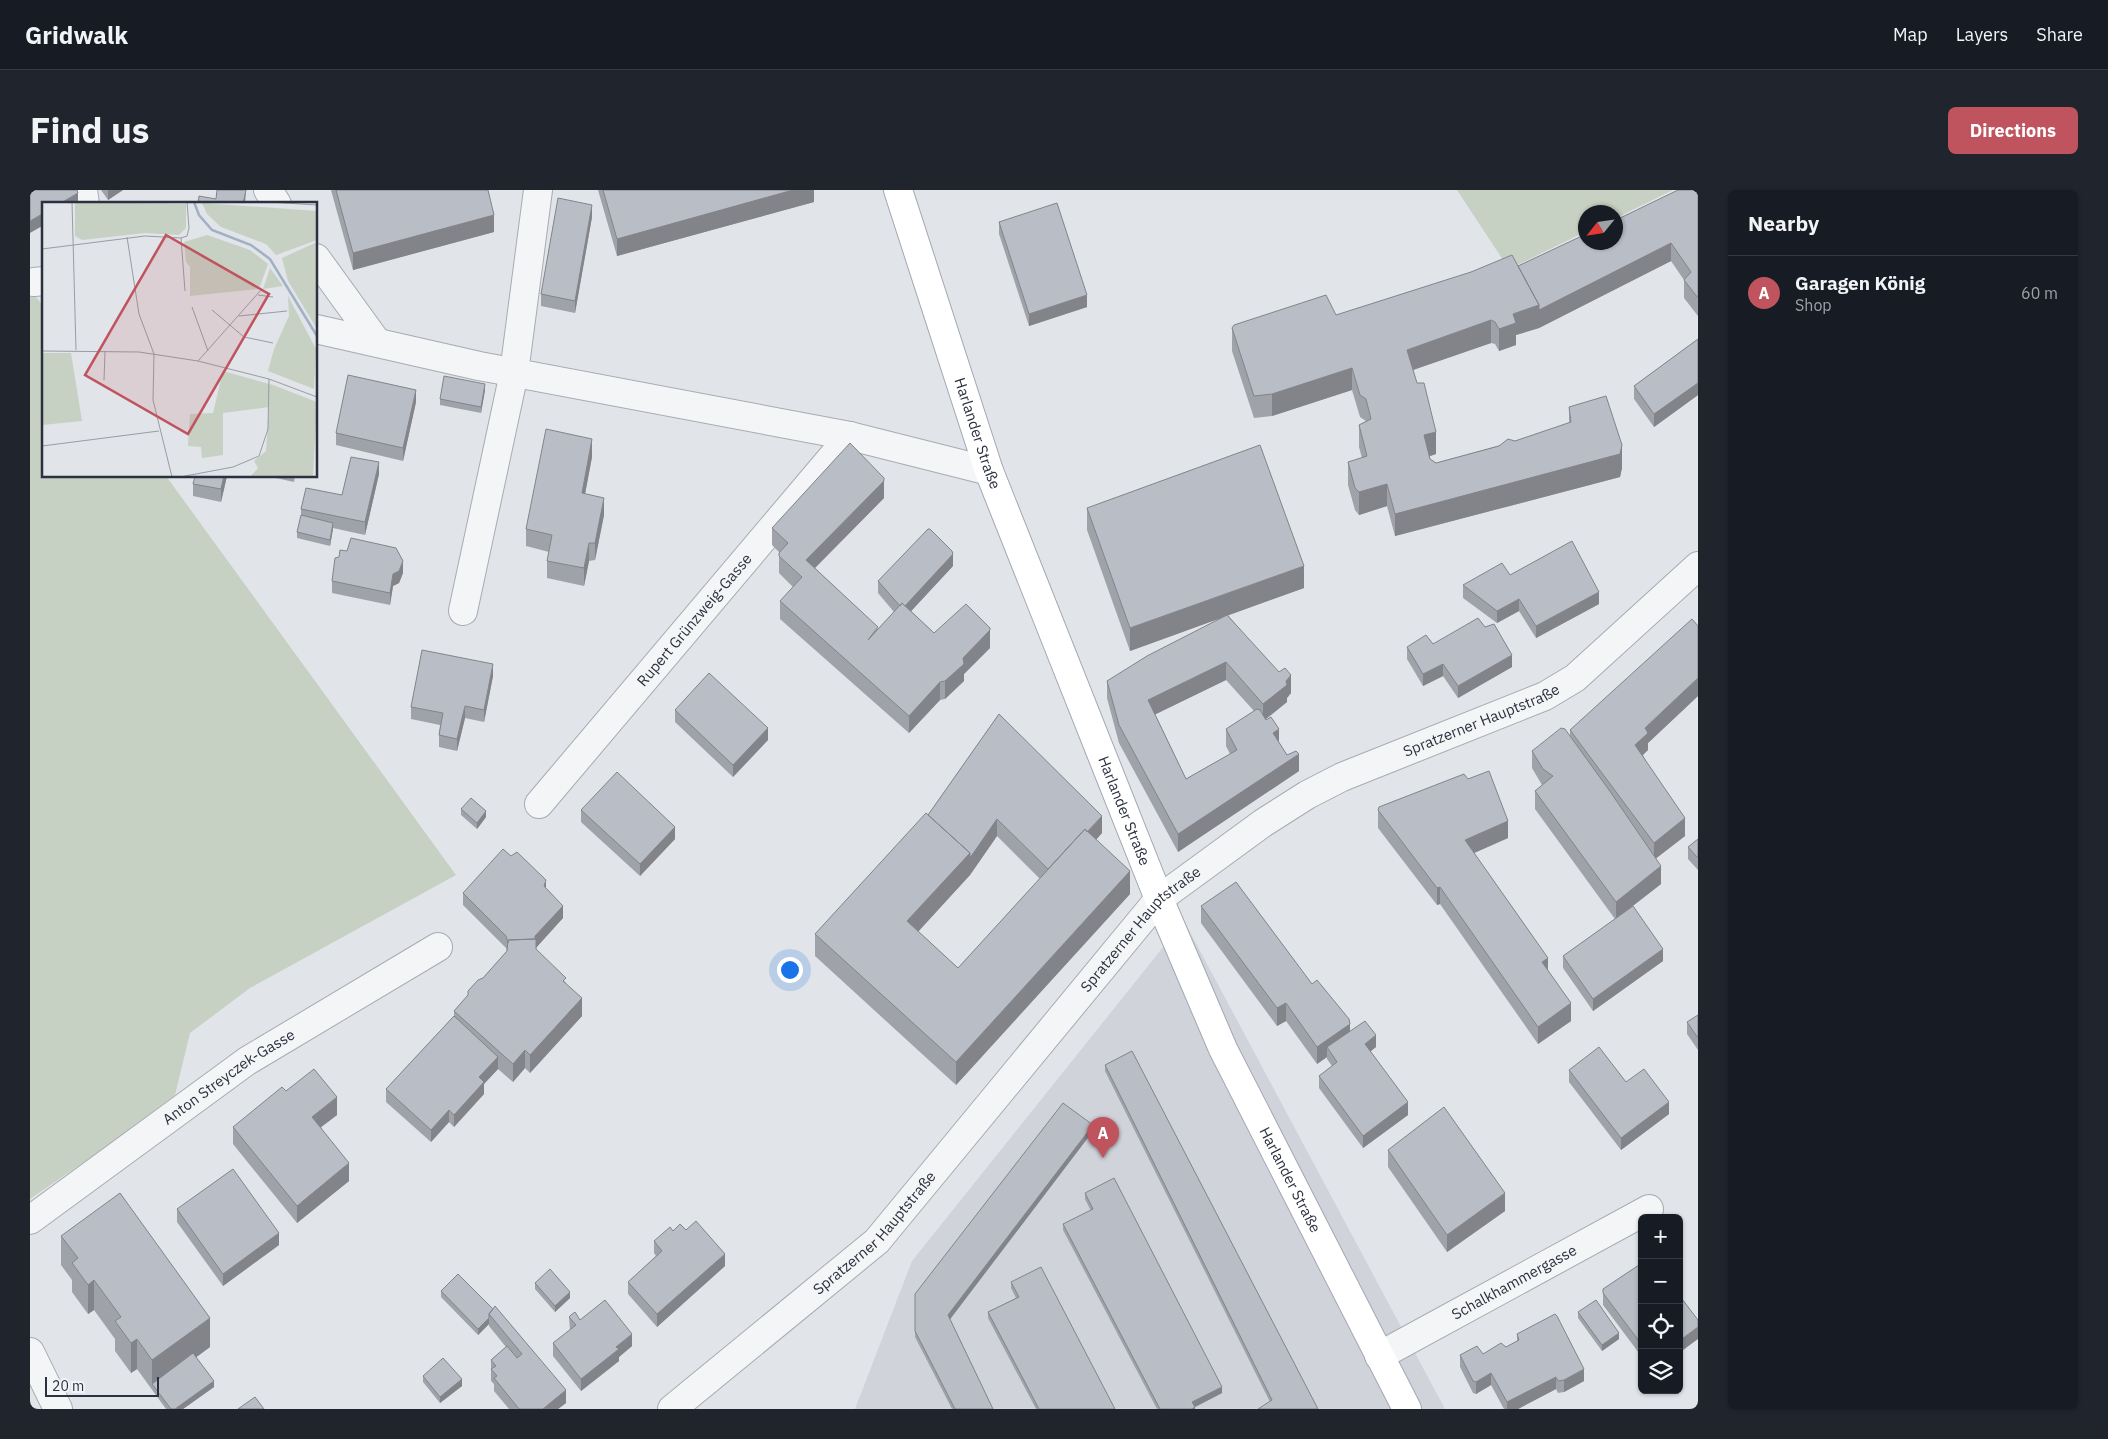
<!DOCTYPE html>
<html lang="en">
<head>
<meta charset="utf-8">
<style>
	body { margin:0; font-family:"IBM Plex Sans",sans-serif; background:#20242c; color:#f1f3f6 }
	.controls { position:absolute; right:15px; bottom:15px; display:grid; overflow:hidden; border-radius:8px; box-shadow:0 1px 4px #0004 }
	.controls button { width:45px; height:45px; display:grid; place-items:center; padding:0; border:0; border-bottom:1px solid #363941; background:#171b24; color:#f1f3f6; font:25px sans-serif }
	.compass { position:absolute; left:1548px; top:15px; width:45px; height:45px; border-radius:50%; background:#171b24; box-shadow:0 1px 4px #0004; rotate:240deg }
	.scale { position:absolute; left:15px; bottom:12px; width:114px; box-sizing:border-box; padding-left:5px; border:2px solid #2b313e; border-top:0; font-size:14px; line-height:18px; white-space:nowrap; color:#2b313e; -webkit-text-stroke:4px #f1f3f6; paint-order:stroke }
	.you { position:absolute; left:759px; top:779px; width:18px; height:18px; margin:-12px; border:4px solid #fff; border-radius:50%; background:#1a73e8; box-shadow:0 0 0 8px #1a73e833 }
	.badge { display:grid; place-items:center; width:32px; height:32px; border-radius:50%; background:#c0545e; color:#fff; font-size:16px; font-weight:700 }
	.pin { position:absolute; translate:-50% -41px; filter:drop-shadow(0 1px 2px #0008) }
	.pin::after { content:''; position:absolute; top:26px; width:18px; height:15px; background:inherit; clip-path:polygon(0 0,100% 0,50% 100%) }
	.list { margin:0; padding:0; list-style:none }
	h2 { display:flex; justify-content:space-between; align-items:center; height:65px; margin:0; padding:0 20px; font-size:21px }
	h2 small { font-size:16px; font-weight:400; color:#9ea1a6 }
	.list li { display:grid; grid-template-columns:32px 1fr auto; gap:15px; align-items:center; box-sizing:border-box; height:75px; padding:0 20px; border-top:1px solid #363941 }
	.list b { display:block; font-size:19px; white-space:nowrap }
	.list p { margin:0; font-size:16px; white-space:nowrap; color:#9ea1a6 }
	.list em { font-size:16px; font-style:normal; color:#9ea1a6 }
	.icon { flex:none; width:28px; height:28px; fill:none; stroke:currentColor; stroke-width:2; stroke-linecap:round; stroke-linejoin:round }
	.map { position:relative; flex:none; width:1668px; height:1219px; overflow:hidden; border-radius:8px }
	header { display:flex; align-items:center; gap:30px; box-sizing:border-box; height:70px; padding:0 25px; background:#171b24; border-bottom:1px solid #363941 }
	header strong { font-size:24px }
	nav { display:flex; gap:28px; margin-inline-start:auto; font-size:18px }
	.intro { display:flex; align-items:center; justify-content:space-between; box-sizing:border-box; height:120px; padding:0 30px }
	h1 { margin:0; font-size:35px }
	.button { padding:12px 22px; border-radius:8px; background:#c0545e; color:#fff; font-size:18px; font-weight:700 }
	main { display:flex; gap:30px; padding:0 30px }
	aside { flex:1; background:#171b24; border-radius:8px; box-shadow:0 1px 4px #0004 }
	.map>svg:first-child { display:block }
	.built { fill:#d0d3da }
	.green { fill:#c6d1c3 }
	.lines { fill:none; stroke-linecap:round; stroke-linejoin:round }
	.minor-casing { stroke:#a7abb2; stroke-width:30 }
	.major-casing { stroke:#a2a8b3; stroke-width:30 }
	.minor { stroke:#f4f5f7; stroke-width:28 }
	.major { stroke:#fff; stroke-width:28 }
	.wall { fill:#9fa3a9; fill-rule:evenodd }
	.shaded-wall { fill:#82848a }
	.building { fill:#b9bdc5; stroke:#82848a }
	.labels { text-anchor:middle; stroke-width:4; stroke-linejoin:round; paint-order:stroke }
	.street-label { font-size:15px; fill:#2b313e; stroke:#f1f3f6 }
	.inset-river { fill:none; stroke:#a0b0c5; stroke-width:2.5 }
	.inset-road { fill:none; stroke:#989ca4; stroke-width:1 }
	.view { fill:#c0545e; fill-opacity:0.15; stroke:#c0545e; stroke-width:2.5 }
	.inset-edge { fill:none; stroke:#2b313e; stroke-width:2.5 }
</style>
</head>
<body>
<header>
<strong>Gridwalk</strong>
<nav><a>Map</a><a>Layers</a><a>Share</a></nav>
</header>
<div class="intro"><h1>Find us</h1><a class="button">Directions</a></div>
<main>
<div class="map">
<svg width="1668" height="1219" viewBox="0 0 1668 1219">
	<rect width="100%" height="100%" fill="#e1e4e8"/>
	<path class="built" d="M1154,731L1415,1219H825L882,1071Z"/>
	<path class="green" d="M1427,0H1643L1586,28V22H1556L1555,42L1479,79Z
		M0,107H6L14,117V286H136L426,685L220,798L160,843L145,905L70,961L0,1009Z"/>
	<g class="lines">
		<defs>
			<g id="minor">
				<path d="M53,0L55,14"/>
				<path d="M238,0L247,14"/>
				<path d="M286,68L346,151"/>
				<path d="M4,92L14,91"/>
				<path d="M286,139L449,176L820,246L959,281"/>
				<path d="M433,421L484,183L508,0"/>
				<path id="s1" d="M509,614L820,246"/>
				<path id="s2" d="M0,1030L217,871L408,757"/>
				<path d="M0,1162L28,1219"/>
				<path id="s3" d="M1349,1166L1619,1019"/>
				<path id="s4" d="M642,1219L847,1051L1129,709L1233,633L1277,605L1312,587L1515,506L1545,488L1668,376"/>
			</g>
			<g id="major">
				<path id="s5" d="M868,0L959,281L1129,709L1193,859L1377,1219"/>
			</g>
		</defs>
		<use href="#minor" class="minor-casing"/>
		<use href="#major" class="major-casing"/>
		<use href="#minor" class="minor"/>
		<use href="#major" class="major"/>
	</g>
	<path class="wall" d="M71,0H93L78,10Z
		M301,0H458L464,42L323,80Z
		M568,0H784V12L587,66Z
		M1668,0V126L1654,108V90L1641,71L1509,138L1486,145V155L1469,161L1465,154L1461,153L1383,180L1406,264L1400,266V269L1406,273L1485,251L1539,233V217L1592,278L1590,287L1365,346L1357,316L1329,325L1325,320L1318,295V272L1332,268L1329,257V235L1336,231L1330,227L1322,200L1242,226L1224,228L1202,161V138L1306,125L1488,76Z
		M562,27L545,123L511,116V104Z
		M969,32L1057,117L999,136L969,44Z
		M1668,149V205L1624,237L1604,209V196Z
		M455,200L451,223L410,215V209Z
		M386,212L373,271L306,255V243Z
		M562,267L555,304L574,325L565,370L559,371L554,396L517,388V371L519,362L496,356V339Z
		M349,284L335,345L303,338L300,356L267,348V342L271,325V319L312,305Z
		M197,286L191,312L163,306V294Z
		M237,286H265L264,292Z
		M854,288V308L785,378L848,439L864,422L848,403V391L923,376L881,421L904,443L960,438V458L934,484V491L915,509L910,510L879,543L750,429V411L763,397L749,383V362L742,355V338Z
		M1057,318L1274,398L1198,425L1261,503L1257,508V512L1235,530L1257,565L1269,581L1148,662L1089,553L1077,508V491L1191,428L1100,461L1057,340ZM1196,490L1224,521L1196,539V556L1200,564L1156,589L1125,524Z
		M373,383L369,393L363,396L360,415L302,403V391Z
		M1480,385L1569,414L1506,448L1489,421L1467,433L1433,408V395Z
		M1668,436V506L1618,553V560L1613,565L1655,646L1626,668L1631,694L1587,728L1633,771L1563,821L1533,778V766L1585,729L1505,619V601L1512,595L1502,578V561L1540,546V540Z
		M1403,454L1482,477L1428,508L1413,486L1393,496L1377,469V457Z
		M463,486L454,532L435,528L427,561L409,557V545L410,535L381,529V517Z
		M645,520L738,550L703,587L645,532Z
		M969,524L1072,643L1066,650L1100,704L926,895L785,766V744L898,625ZM967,646L1010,689L928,778L888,741L940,685Z
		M431,619L456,627L447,639L431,625Z
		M551,620L645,649L610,686L551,632Z
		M1348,620L1478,648L1444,663L1518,780L1541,831L1508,854L1410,714L1407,715L1348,638Z
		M1668,649V680L1658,669V657Z
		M516,699L533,728L506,757V759L536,793L552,826L500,883L495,878L483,892L468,879L454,894V904L424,937L419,932L401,952L356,912V899L424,826V821L438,806V801L453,788L477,761L476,758L433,715V703Z
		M1171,716L1282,794L1320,841L1346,857L1340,861L1378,925L1333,958L1289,898V886L1302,876L1297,869V867L1287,874L1256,831L1247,836L1171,733Z
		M1668,825V866V860L1657,844V832Z
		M1075,875L1288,1219L1240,1212L1075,881Z
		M1539,880L1596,892L1639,924L1591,960L1539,892Z
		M256,901L307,925L291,937L319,991L267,1033L203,954V937Z
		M1063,941L920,1129L963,1219H922L885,1147V1104Z
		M1358,960L1475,1021L1417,1062L1358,977Z
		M1055,1003L1192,1203L1165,1217V1219H1127L1033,1040V1034L1061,1021L1055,1009Z
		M147,1019L249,1055L193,1096L147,1032Z
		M656,1040L695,1076L627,1137L598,1104V1092L626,1066L624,1063V1051L643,1041Z
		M31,1046L180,1157L166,1167L184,1197L153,1219H136L107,1179L101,1183L85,1161V1149L64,1120L58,1124L42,1102V1090L31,1075Z
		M1612,1073V1167L1573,1115V1099Z
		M428,1084L536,1213L528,1219H479L464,1201V1194L461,1191V1170L476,1157L459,1136V1134L448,1145L411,1107V1101Z
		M981,1092L1085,1219H1006L958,1128V1122L986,1108L981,1098Z
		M505,1093L540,1108L525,1122L505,1099Z
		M1548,1122L1589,1149L1572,1161L1548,1128Z
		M539,1127L550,1130L602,1156L589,1167V1171L551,1201L523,1166V1153L540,1140Z
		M1487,1144L1554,1191L1534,1202L1528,1203L1526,1199L1488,1219H1474L1461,1195L1446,1204L1443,1203L1430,1177V1165L1453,1164L1476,1157L1487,1151Z
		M393,1186L432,1196L410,1213L393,1192Z"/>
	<path class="shaded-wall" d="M78,0H93L78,10Z
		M216,0L215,14H213Z
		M763,0H784V12L587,66V49Z
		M48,3V14H29Z
		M562,15V27L545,123V111Z
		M14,23V35L0,43V31Z
		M464,25V42L323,80V63Z
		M1641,53V71L1509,138L1486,145V155L1469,161V139L1483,124Z
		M1057,105V117L999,136V124Z
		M1461,130V153L1377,182V160Z
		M1322,178V200L1242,226V204Z
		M1668,193V205L1624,237V224Z
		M455,194V200L451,223V217Z
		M386,200V212L373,271V258Z
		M1406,242V264L1394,268V245Z
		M562,249V267L552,320V303Z
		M1592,255V278L1590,287L1365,346V324Z
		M349,272V284L335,345V332Z
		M194,286H197L191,312V299Z
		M854,291V308L776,387V370Z
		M1357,294V316L1329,325V302Z
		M574,308V325L565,370V353Z
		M303,333V339L300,356V350Z
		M559,353V371L554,396V378Z
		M923,364V376L872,431V419Z
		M373,371V383L369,393L363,396L360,415V403L363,384Z
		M1274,376V398L1100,461V438Z
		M1569,402V414L1506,448V436Z
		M1489,409V421L1467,433V421Z
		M960,440V458L934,484V491L915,509V491L933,468Z
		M1482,465V477L1428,508V496Z
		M1196,472V490L1118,528V510Z
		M463,474V486L454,532V520Z
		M1413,474V486L1393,496V484Z
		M1261,485V503L1257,508V512L1233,531V514L1256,491Z
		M1668,488V506L1618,553V560L1605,572V555L1615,538Z
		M910,492V510L879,543V526Z
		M435,516V528L427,561V549Z
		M738,538V550L703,587V575Z
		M1249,539V557L1243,543Z
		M1269,564V581L1148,662V644Z
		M456,621V627L447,639V633Z
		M1072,626V643L1020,699V682Z
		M1655,628V646L1624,670V653Z
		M967,629V646L940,685L877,754V731Z
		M1478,631V648L1435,667V650Z
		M645,637V649L610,686V674Z
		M1631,676V694L1586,729V712Z
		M1100,681V704L926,895V872Z
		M516,690V702L514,696Z
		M1410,697V714L1407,715V698Z
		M533,716V728L506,758L505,746Z
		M1633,759V771L1563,821V809Z
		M1518,768V785L1512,772Z
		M552,808V826L500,883V865Z
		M1256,813V831L1247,836V818Z
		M1541,813V831L1508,854V837Z
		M1320,834V852L1297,857V867L1287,874V857Z
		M1346,845V857L1335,866V854Z
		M495,860V878L483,892V874Z
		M468,867V879L454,894V904L424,937V925L449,887Z
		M307,907V925L282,944V927Z
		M1378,912V925L1333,958V946Z
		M1639,912V924L1591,960V948Z
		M419,920V932L401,952V940Z
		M1063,935V941L918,1132V1125Z
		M319,973V991L267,1033V1016Z
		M1475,1003V1021L1417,1062V1045Z
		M249,1043V1055L193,1096V1084Z
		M695,1064V1076L627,1137V1124Z
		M64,1090V1120L58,1124V1095Z
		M540,1102V1108L525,1122V1116Z
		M180,1128V1157L125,1198L122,1194V1170Z
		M459,1128V1134L448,1145V1139Z
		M1668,1137V1149L1649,1163V1151Z
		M1589,1143V1149L1572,1161V1155Z
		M602,1144V1156L589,1167V1171L551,1201V1189L586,1157Z
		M107,1149V1179L101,1183V1153Z
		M1554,1179V1191L1534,1202V1190Z
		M1461,1183V1195L1446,1204V1192Z
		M1526,1187V1199L1488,1219H1477V1212Z
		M432,1189V1196L410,1213V1207Z
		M184,1191V1197L153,1219H145Z
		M1192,1197V1203L1165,1217V1219H1162V1212Z
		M536,1200V1213L528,1219H513Z"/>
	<path class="building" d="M0,0H47L48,3L29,14H14V23L0,31Z
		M187,0H216L213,14H168L169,6L186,9Z
		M306,0H458L464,25L323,63Z
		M573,0H763L587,49Z
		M1648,0H1668V108L1654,90L1661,82L1641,53L1509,120V115L1488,76L1556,44V52H1586V30Z
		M528,8L562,15L545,111L511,104Z
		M1027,13L1057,105L999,124L969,32Z
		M1482,65L1509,115L1483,124L1486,133L1469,139L1465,132L1461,130L1377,160L1387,193H1394L1406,242L1394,245L1400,269L1406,273L1469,256L1478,249L1485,251L1541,232L1539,217L1576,206L1592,255L1590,264L1365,324L1357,294L1329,302L1325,298L1318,272L1337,266L1329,235L1341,229L1336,209L1330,205L1322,178L1242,204L1224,206L1202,138L1204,135L1296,105L1306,125L1441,82Z
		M1668,149V193L1624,224L1604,196Z
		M318,185L386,200L373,258L306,243Z
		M414,186L455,194L451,217L410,209Z
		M516,239L562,249L552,303L574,308L565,353H559L554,378L517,371L522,345L496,339Z
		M820,253L854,288V291L776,370L848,437L838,450L872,413L904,443L936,414L960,438V440L933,468L934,474L915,491L910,492L879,526L750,411L772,387L749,366V363L758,353L742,338Z
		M1230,255L1274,376L1100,438L1057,318Z
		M321,267L349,272L335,332L271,319L276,298L312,305Z
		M165,286H194L191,299L163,294Z
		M271,325L303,333L300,350L267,342Z
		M898,339H900L922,361L923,364L875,416L872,413L870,416L848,391Z
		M321,348L366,358L373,371L369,381L363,384L360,403L302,391L305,368L309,367L310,360L317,361Z
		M1542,351L1569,402L1506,436L1489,409L1467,421L1433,395L1472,373L1480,385Z
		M1197,425L1249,482L1255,478L1261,485L1256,491L1257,495L1233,514L1196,472L1118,510L1156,589L1207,560L1196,539L1227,519L1230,520L1236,530L1241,527L1249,539L1243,543L1257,565L1266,561L1269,564L1148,644L1089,535L1077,491L1117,466Z
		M1448,428L1455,437L1464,434L1482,465L1428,496L1413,474L1393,484L1377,457L1396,445L1403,454Z
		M1662,429L1668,436V488L1615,538L1618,543L1605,555L1655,628L1624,653L1540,540Z
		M392,460L463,474L454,520L435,516L427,549L409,545L413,523L381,517Z
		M679,483L738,538L703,575L645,520Z
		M969,524L1072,626L1057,642L1055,639L1018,679L967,629L940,668V663L898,625Z
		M1531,538L1535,539L1579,600L1631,676L1586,712L1505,601L1523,586L1513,579L1502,561Z
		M1459,581L1478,631L1435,650L1518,768L1512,772L1541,813L1508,837L1410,697L1407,698L1348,620L1349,617L1434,584L1438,589Z
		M587,582L645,637L610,674L551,620Z
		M441,608L456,621L447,633L431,619Z
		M896,623L940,663L877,731L928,778L1055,639L1100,681L926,872L785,744Z
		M1668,649V668L1658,657Z
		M473,659L481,666L487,662L516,690L514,696L533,716L505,746V749L478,750V753L476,746L433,703Z
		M1206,692L1282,794L1287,790L1319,829L1320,834L1287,857L1256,813L1247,818L1171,716Z
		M1603,716L1633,759L1563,809L1533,766Z
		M506,749V759L536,788L533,791L552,808L500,865L495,860L483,874L424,821L438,805V801L448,790L453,788L477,761L478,750Z
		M1668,825V848L1657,832Z
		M424,826L468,867L449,887L454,892L424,925L419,920L401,940L356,899Z
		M1335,831L1346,845L1335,854L1378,912L1333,946L1289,886L1307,872L1297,857Z
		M1569,857L1596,892L1614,879L1639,912L1591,948L1539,880Z
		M1102,861L1288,1219H1228L1242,1210L1075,875Z
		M284,879L307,907L282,927L319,973L267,1016L203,937L252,897L256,901Z
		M1033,913L1063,935L918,1125L963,1219H925L885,1141V1104Z
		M1414,917L1475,1003L1417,1045L1358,960Z
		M203,979L249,1043L193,1084L147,1019Z
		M1084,988L1192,1197L1162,1212L1165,1217L1162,1219H1130L1033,1034L1063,1019L1055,1003Z
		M90,1003L180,1128L122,1170L107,1149L101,1153L85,1131L91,1127L64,1090L58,1095L42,1073L48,1068L31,1046Z
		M666,1031L695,1064L627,1124L598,1092L632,1061L624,1051L640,1037L643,1041L650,1034L656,1040Z
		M1612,1073V1155L1573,1103V1099Z
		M1011,1077L1085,1219H1009L958,1122L989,1107L981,1092Z
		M520,1079L540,1102L525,1116L505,1093Z
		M428,1084L463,1119L459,1124V1128L448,1139L411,1101Z
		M1649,1105L1668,1130V1137L1649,1151Z
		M575,1110L602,1144L586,1157L589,1159L551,1189L523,1153L546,1135L539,1127L541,1125L545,1122L550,1130Z
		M1566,1110L1589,1143L1572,1155L1548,1122Z
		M465,1116L536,1200L513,1219H489L464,1188L467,1186L461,1179L466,1176L461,1170L477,1156L487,1168L492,1164L459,1124Z
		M1525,1124L1527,1126L1554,1179L1534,1190L1528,1191L1526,1187L1477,1212L1461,1183L1446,1192L1443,1191L1430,1165L1447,1156L1453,1164L1471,1153L1476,1157L1489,1150L1487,1144Z
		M163,1163L184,1191L145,1219H141L122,1194Z
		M413,1168L432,1189L410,1207L393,1186Z
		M225,1207L234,1219H208Z"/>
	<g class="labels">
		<g class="street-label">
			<text dy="5" stroke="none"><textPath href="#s5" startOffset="256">Harlander Straße</textPath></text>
			<text dy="5" stroke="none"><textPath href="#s1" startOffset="241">Rupert Grünzweig-Gasse</textPath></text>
			<text dy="5" stroke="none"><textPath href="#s4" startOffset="1079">Spratzerner Hauptstraße</textPath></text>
			<text dy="5" stroke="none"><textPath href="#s5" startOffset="661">Harlander Straße</textPath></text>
			<text dy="5" stroke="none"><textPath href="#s4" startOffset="674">Spratzerner Hauptstraße</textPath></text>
			<text dy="5" stroke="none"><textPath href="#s2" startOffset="245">Anton Streyczek-Gasse</textPath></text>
			<text dy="5" stroke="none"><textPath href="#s5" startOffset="1066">Harlander Straße</textPath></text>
			<text dy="5" stroke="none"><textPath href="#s4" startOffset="269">Spratzerner Hauptstraße</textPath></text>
			<text dy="5" stroke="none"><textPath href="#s3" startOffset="154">Schalkhammergasse</textPath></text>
		</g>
	</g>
	<g transform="translate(12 12)">
		<rect width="275" height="275" fill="#e1e4e8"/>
		<path d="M33,0L144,2V26L137,33L103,31L40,38L33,34ZM160,1L275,9V38L234,53L224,42L179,25L165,12ZM165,33L208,48L226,62L217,87L148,94V65L144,60L142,40ZM275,40V127L246,79L240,56ZM228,66L241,84L221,87ZM246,94L274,147L272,187L226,169L232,147L247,114ZM0,151H29L40,219L0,223ZM181,169L231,183L275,200L271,275H208L216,266L212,259L224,249L227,205L181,211V253L160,256L159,245L146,244L148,212L171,211Z" fill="#c6d1c3"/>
		<path class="inset-river" d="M152,0L157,13L170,28L209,43L228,57L275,134"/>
		<path class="inset-road" d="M30,0L34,148M227,0L275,3M85,35L97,112L112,152L111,198L130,275M139,36L143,89M0,47L103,34L139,36L145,34L147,26L145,0M216,93L231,95M150,105L166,149M170,108L202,135L231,141M197,114L245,109M0,149L97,150L156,159L227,177L275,195M156,159L219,88M62,178L63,149M0,244L117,229M138,275L191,265L217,254L226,227L227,177"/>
		<path class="view" d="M124,33L227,92L146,232L43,173Z"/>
		<rect width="275" height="275" class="inset-edge"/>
	</g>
</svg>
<div class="controls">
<button>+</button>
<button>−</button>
<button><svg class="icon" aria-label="locate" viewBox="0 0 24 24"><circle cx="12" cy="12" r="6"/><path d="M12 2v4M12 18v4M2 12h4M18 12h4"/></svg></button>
<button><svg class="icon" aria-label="layers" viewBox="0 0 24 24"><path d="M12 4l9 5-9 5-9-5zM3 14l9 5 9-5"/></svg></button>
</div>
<svg class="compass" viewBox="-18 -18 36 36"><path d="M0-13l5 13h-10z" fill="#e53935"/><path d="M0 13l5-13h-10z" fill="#9ea1a6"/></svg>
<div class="scale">20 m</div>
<div class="you"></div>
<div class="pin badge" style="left:1073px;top:968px">A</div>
</div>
<aside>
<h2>Nearby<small></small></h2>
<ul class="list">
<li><span class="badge">A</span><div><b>Garagen König</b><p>Shop</p></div><em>60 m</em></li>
</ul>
</aside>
</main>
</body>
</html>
